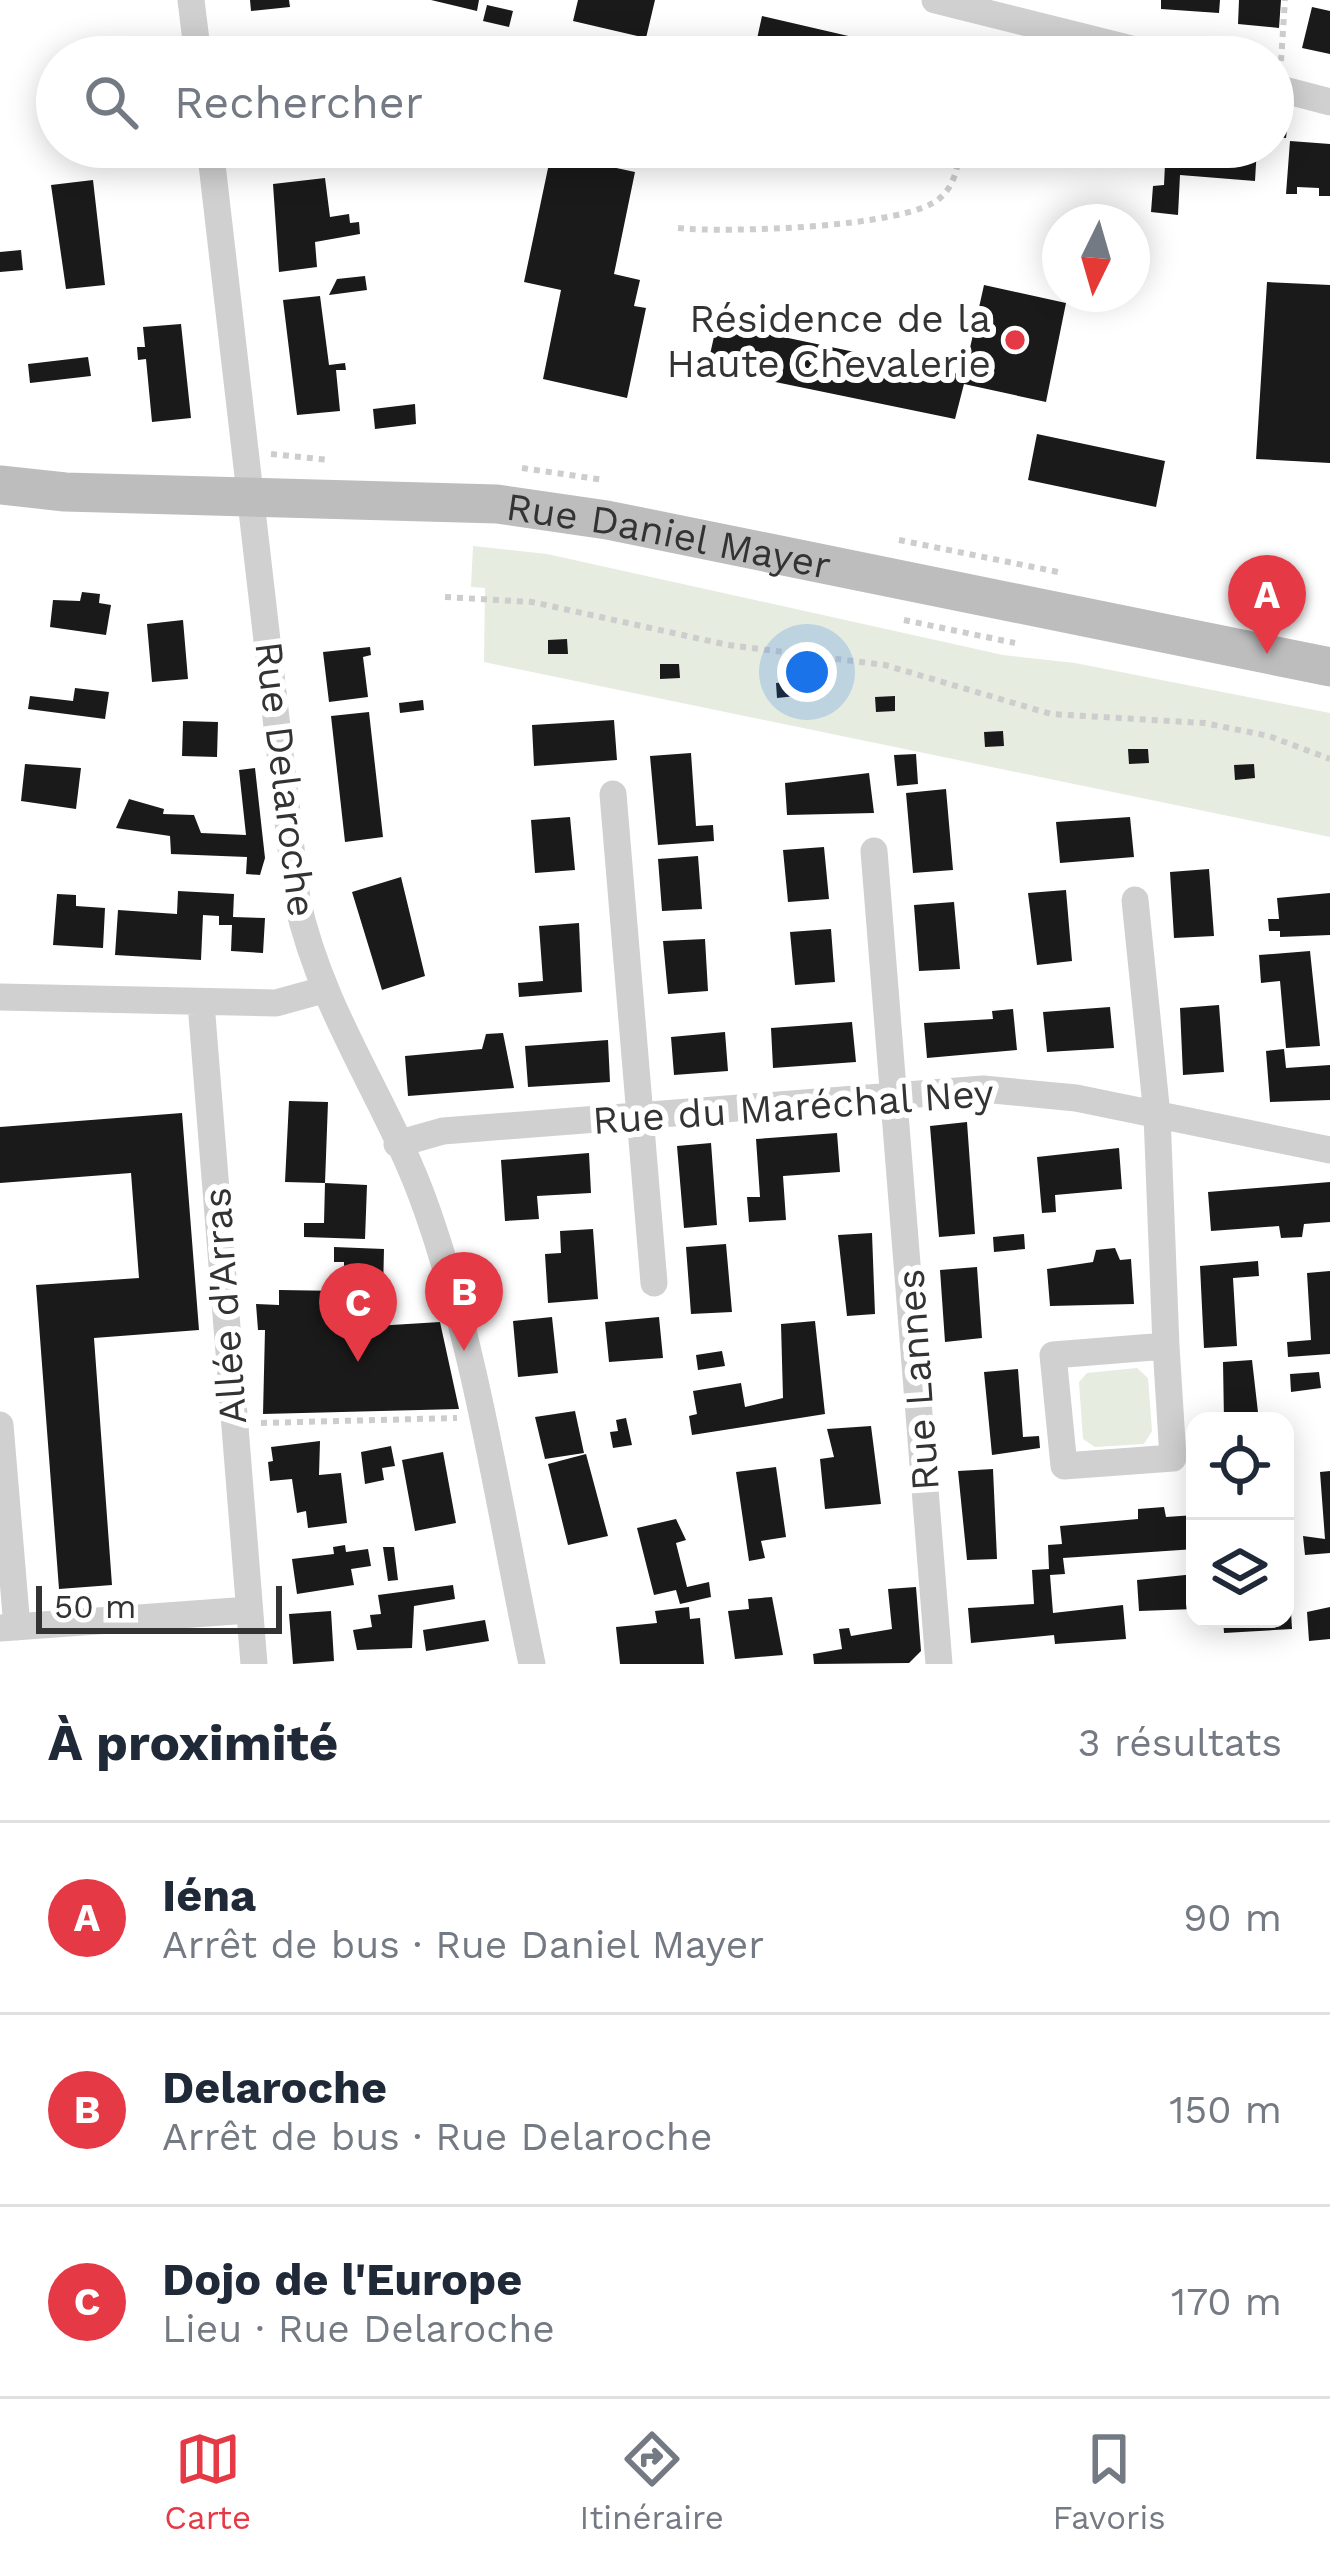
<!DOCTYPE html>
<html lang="fr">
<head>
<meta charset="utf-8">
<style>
	body { margin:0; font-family:"Work Sans",sans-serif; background:#f2f2f3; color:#1f2937 }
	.controls { position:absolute; right:36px; bottom:36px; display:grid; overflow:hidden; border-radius:24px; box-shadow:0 6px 30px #0003 }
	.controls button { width:108px; height:108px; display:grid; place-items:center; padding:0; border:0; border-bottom:3px solid #e0e1e3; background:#fff; color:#1f2937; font:60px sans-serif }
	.compass { position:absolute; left:1042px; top:204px; width:108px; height:108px; border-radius:50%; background:#fff; box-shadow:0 6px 30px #0003; rotate:185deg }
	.scale { position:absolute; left:36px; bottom:30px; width:246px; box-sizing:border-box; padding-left:12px; border:6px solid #333; border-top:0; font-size:33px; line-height:42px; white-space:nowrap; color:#333; -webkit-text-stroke:9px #fff; paint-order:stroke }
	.you { position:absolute; left:807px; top:672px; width:42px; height:42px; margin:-30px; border:9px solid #fff; border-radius:50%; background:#1a73e8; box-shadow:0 0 0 18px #1a73e833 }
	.badge { display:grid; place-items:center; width:78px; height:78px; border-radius:50%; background:#e63946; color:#fff; font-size:39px; font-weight:700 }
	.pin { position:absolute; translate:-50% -99px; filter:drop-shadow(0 3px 6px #0008) }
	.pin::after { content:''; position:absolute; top:63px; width:42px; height:36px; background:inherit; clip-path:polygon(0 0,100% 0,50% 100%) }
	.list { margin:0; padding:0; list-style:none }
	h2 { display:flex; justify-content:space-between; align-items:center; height:156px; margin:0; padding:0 48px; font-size:51px }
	h2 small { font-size:39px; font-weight:400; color:#747a83 }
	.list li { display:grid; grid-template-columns:78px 1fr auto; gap:36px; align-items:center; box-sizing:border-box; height:192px; padding:0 48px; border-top:3px solid #e0e1e3 }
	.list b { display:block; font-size:45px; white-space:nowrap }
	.list p { margin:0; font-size:39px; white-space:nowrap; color:#747a83 }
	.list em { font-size:39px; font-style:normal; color:#747a83 }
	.icon { flex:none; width:66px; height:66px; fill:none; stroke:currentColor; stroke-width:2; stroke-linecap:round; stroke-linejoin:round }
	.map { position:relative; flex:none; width:1330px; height:1664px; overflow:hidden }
	.search { position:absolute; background:#fff; box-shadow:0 6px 30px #0003; left:36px; right:36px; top:36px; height:132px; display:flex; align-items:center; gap:30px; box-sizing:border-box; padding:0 42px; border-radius:66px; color:#747a83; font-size:45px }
	.sheet { height:732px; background:#fff }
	nav { display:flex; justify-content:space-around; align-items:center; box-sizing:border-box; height:168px; border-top:3px solid #e0e1e3; background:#fff; font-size:33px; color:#747a83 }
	nav a { display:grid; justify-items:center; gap:6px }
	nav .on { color:#e63946 }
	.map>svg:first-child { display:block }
	.green { fill:#e6ecdf }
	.building { fill:#1a1a1a }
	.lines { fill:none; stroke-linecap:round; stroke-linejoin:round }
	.path { stroke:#cdcdcd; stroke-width:6; stroke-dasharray:6 6; stroke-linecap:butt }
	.minor { stroke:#d0d0d0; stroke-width:27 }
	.secondary { stroke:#bdbdbd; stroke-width:39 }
	.poi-dot { fill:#e63946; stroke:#fff; stroke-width:4.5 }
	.labels { text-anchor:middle; stroke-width:12; stroke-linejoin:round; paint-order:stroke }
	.poi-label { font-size:39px; fill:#333; stroke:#fff; text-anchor:end }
	.street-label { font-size:39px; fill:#333; stroke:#fff }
</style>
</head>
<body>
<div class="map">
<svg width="1330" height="1664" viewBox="0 0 1330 1664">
	<rect width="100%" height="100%" fill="#fff"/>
	<path class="green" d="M473,546L547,554L1003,655L1075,663L1330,713V837L484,662L485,588L471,587Z
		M1137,1368L1148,1378L1152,1431L1144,1444L1095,1447L1083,1439L1079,1382L1087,1373Z"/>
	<path class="building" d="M250,0H289L290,7L251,11Z
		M431,0H479L477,11Z
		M578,0H655L646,38L573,21Z
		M1161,0H1220L1219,13L1161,9Z
		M1239,0H1281L1279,28L1238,24Z
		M487,5L513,11L509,27L483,21Z
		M1312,7L1330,11V54L1302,48Z
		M762,16L857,38L852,57H784L755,48Z
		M125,39L127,57H75L74,44Z
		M291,41L293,57H255L253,45Z
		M890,46L928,55V57H888Z
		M1273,121L1288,122L1286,138L1273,137Z
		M1290,141L1330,144V196H1319V188L1297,187V194H1286Z
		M1131,147H1257L1255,181L1180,175L1178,215L1151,212L1153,186L1164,185L1165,164L1130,162Z
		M551,154L635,172L614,274L640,280L634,306L646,308L627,398L543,379L561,290L524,282Z
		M325,178L330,217L349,214L350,223L359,222L360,234L315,242L317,267L279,272L273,184Z
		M93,180L105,285L66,289L51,185Z
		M21,250L23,270L0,272V252Z
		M365,276L367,290L329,295L337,279Z
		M1267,282L1330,285V463L1256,459Z
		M984,285L1066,303L1046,402L964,384L955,419L707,368L717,323L964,375Z
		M320,296L329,365L345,363L346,370H336L340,411L297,415L283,300Z
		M181,324L191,418L152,422L146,359L138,360L137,347H145L143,327Z
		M88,357L91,376L30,383L28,364Z
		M415,404L416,424L375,429L373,409Z
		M1037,434L1165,461L1156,507L1028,480Z
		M82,592L100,594L99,603L111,605L106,635L50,627L53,600L80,601Z
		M183,620L188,679L152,682L147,624Z
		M567,639L568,654H548V640Z
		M370,647L371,655L363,657L368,697L329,702L323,652Z
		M660,664H679L680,678L660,679Z
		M795,682L796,696L777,698L776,683Z
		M75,688L109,692L105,719L28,709L30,696L73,701Z
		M895,696V711L876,712L875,697Z
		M423,700L424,710L400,713L399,703Z
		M369,712L383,837L345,842L331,716Z
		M614,720L617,760L534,766L532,725Z
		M183,721L218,722L217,757L182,756Z
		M1003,731L1004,746L985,747L984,732Z
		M1128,749H1148L1149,763L1129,764Z
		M691,753L696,826L713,825L714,841L658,845L650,756Z
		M916,754L918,784L897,786L894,755Z
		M25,764L81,768L76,809L21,801Z
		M1254,764L1255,778L1235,780L1234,765Z
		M255,768L265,858L260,875L246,874L247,857L171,854L170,836L116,828L129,799L164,809L163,814L194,815L201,833L246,835L239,770Z
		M869,773L874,813L787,815L785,783Z
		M946,789L953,870L913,873L906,793Z
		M570,817L575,870L535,873L531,820Z
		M1130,817L1134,857L1060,863L1056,822Z
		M824,847L829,899L788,902L783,850Z
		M698,856L702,909L662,911L658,859Z
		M1209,869L1214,936L1174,938L1170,872Z
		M401,877L425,976L382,990L352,892Z
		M1066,890L1072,961L1037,965L1028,893Z
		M178,891L234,894L233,917L265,918L263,953L231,951L232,925H219V916L203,915L201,960L115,955L118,910L177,914Z
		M1330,893V935L1280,937V931H1269L1268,919H1279L1277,898Z
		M57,894L76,895V906L105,908L103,948L53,945Z
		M954,902L960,969L919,971L914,905Z
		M579,923L582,992L519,997L518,983L543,981L539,926Z
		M831,929L835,982L795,985L790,932Z
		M705,939L708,991L668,994L663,941Z
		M1310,951L1320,1046L1286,1048L1280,981L1261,983L1259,955Z
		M1219,1005L1224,1072L1183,1075L1180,1008Z
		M1110,1007L1114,1048L1047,1052L1043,1012Z
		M1013,1009L1017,1050L927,1058L924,1023L993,1019L992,1011Z
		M852,1022L856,1062L773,1068L771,1028Z
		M725,1032L728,1071L674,1075L671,1037Z
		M503,1033L514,1088L408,1096L405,1056L482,1049L486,1034Z
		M608,1040L610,1082L528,1087L525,1046Z
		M1284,1049L1286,1068L1330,1065V1100L1270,1102L1266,1051Z
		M289,1101L328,1102L325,1183L285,1182Z
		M182,1113L199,1330L94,1338L112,1585L59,1589L36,1285L139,1278L131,1173L0,1183V1127Z
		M967,1122L975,1234L939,1237L930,1126Z
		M837,1133L840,1172L783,1176L786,1220L749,1222L747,1197H760L756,1139Z
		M711,1143L717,1225L684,1228L677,1146Z
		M1119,1148L1122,1189L1055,1195L1056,1212L1042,1213L1037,1157Z
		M589,1153L591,1193L537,1196L539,1219L505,1221L501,1160Z
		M1330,1182V1222L1304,1224L1302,1237L1281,1238L1279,1226L1211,1231L1208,1192Z
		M325,1183L367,1185L365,1239L304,1237V1223H324Z
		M593,1229L598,1299L548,1303L545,1254L561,1253L560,1231Z
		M872,1233L875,1314L847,1316L838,1235Z
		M1024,1234L1025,1249L994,1252L993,1237Z
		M726,1244L732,1312L691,1314L686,1247Z
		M334,1247L384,1249L383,1292L344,1291V1262H334Z
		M1115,1248L1120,1260L1131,1259L1134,1304L1050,1306L1047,1269L1093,1262L1096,1250Z
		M1258,1261L1259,1276L1233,1278L1237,1346L1204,1348L1200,1266Z
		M977,1267L982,1338L945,1342L940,1270Z
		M1330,1271V1354L1288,1357L1287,1342L1311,1340L1307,1273Z
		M279,1290L343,1291V1328L440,1322L459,1409L263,1414L265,1330H258L256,1304L279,1305Z
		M552,1317L558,1373L518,1377L513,1321Z
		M659,1317L663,1358L609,1362L605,1322Z
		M815,1321L825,1414L692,1435L689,1416L697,1414L693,1391L741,1383L745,1407L783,1398L781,1324Z
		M722,1351L725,1366L698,1370L696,1355Z
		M1252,1360L1259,1421H1224L1223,1362Z
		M1018,1369L1023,1437L1039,1436L1040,1448L992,1455L984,1372Z
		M1319,1372L1321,1388L1291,1392L1290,1374Z
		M575,1411L584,1453L545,1459L535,1417Z
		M626,1418L632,1445L613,1448L610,1432L618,1431L616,1420Z
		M871,1426L881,1504L825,1509L820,1459L834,1457L827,1429Z
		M320,1441L319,1475L341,1473L347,1523L308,1528L306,1511L297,1513L292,1479L270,1481L268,1462L273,1461L271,1447Z
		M391,1446L395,1466L382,1468L384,1480L365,1484L361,1452Z
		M443,1452L456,1523L415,1531L402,1460Z
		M586,1454L608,1536L568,1545L548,1464Z
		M776,1467L786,1537L761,1541L765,1558L749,1561L736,1472Z
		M993,1469L997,1559L967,1560L958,1471Z
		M1330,1471V1553L1305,1555L1303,1536L1325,1539L1320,1472Z
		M1164,1507L1166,1517L1195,1515V1549L1063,1558L1065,1574L1050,1575L1053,1613L1123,1605L1126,1639L1055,1644L1054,1635L971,1643L968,1608L1034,1604L1032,1570L1049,1569L1048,1545L1062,1544L1060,1526L1138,1519V1509Z
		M676,1519L686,1540L676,1543L687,1587L709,1582L711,1597L680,1604L676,1590L654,1595L637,1528Z
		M345,1545L346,1552L368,1549L371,1566L351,1569L354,1585L297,1594L292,1559L334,1554L333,1547Z
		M383,1547H394L398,1580L388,1581Z
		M1195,1574V1609L1139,1611L1137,1580Z
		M453,1585L455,1599L414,1606L412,1648L357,1650L353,1630L372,1627L370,1615L381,1614L378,1595Z
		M916,1587L921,1651L909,1663L814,1664L813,1654L842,1649L839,1629L849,1628L851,1636L892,1629L888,1589Z
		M1290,1594L1292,1629L1224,1633L1223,1619H1285V1595Z
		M772,1597L783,1655L735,1659L728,1611L749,1609L748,1599Z
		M689,1607L690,1619L700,1618L704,1664H620L616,1627L657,1623L655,1611Z
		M1330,1607V1639L1309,1641L1307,1612Z
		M331,1611L334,1661L293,1664L289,1614Z
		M485,1620L489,1641L426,1651L423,1630Z"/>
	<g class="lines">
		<path class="path" d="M1281,61L1285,0
			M678,228C724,233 908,228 940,198C955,185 958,166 960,147
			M271,454L329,460
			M522,468L604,480
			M899,540L1063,573
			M445,597L532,602L728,645L885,665L1051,714L1204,723L1269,736L1330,759
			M904,620L1015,643
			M261,1423L457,1418"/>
		<path class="minor" d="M191,0L198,57
			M935,0L1164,57
			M1273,87L1330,102
			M210,147L297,900C323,1017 389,1101 427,1210C478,1355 500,1514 532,1664
			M613,794L654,1283
			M874,851L939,1664
			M1135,900L1157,1115L1166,1346L1053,1355L1064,1466L1173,1458L1166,1346
			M0,997L276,1003L323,990
			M201,1003L254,1664
			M397,1144L443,1131L983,1089L1076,1098L1330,1150
			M0,1425L17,1627
			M0,1628L249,1610"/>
		<path class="secondary" id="s1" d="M0,485L65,492L497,504L607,520L1330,667"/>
	</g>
	<circle class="poi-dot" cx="1015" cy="340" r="12"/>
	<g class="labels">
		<g class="poi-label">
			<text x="991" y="332">Résidence de la<tspan x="991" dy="45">Haute Chevalerie</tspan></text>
		</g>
		<g class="street-label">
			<text dy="14" stroke="none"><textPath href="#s1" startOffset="672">Rue Daniel Mayer</textPath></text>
			<text transform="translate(286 779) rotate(83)" y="14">Rue Delaroche</text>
			<text transform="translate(793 1106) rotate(-4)" y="14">Rue du Maréchal Ney</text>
			<text transform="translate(224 1306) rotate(-94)" y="14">Allée d'Arras</text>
			<text transform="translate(917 1380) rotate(-94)" y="14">Rue Lannes</text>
		</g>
	</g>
</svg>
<div class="controls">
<button><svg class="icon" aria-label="locate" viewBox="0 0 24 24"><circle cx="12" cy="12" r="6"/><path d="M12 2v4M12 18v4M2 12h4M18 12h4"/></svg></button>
<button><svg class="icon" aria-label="layers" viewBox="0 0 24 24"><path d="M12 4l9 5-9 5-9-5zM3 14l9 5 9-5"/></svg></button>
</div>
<svg class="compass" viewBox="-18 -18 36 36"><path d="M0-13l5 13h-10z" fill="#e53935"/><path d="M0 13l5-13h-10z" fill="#747a83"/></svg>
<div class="scale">50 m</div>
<div class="you"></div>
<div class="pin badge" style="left:1267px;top:654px">A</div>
<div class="pin badge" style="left:464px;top:1351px">B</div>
<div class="pin badge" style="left:358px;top:1362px">C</div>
<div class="search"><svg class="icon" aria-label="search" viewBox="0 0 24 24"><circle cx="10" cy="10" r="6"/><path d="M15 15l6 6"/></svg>Rechercher</div>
</div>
<section class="sheet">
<h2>À proximité<small>3 résultats</small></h2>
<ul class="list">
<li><span class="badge">A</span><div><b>Iéna</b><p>Arrêt de bus · Rue Daniel Mayer</p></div><em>90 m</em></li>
<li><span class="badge">B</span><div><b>Delaroche</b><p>Arrêt de bus · Rue Delaroche</p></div><em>150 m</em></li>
<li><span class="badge">C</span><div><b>Dojo de l'Europe</b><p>Lieu · Rue Delaroche</p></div><em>170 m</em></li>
</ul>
</section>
<nav>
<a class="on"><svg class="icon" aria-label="map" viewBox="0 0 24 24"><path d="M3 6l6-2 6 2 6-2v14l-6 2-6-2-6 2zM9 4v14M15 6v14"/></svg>Carte</a>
<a><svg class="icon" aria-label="directions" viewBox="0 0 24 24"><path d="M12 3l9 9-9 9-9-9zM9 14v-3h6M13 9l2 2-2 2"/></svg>Itinéraire</a>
<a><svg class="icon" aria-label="saved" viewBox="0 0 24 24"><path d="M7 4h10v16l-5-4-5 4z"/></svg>Favoris</a>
</nav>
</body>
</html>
